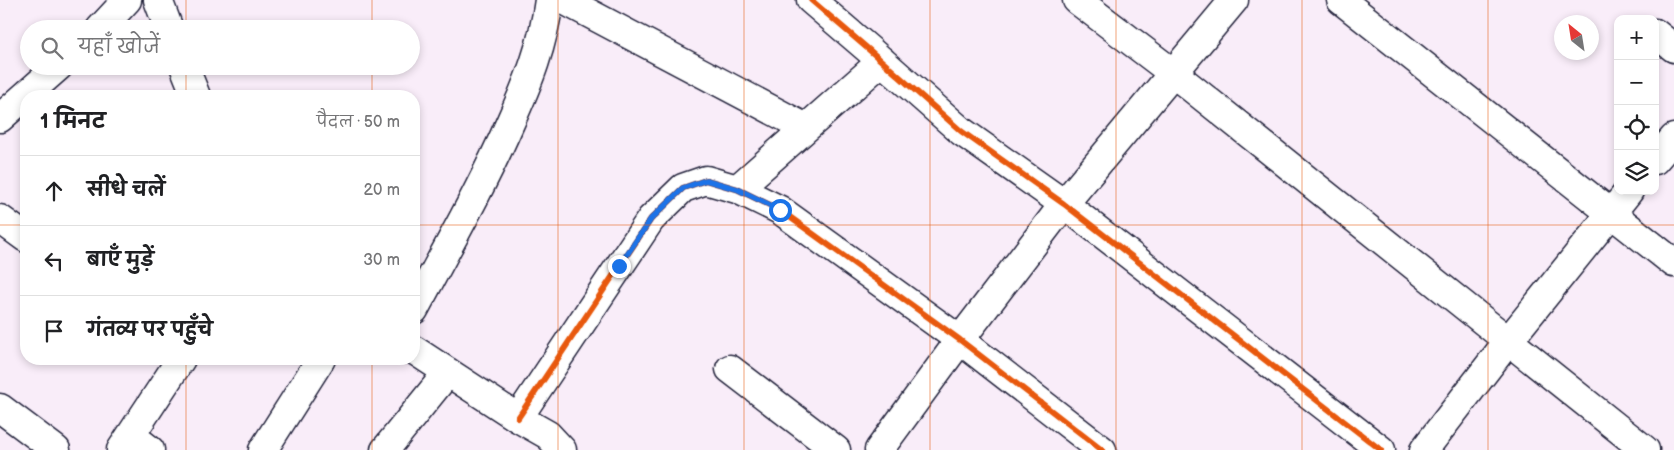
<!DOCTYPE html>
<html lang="hi">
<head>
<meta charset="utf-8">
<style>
	body { margin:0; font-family:"Balsamiq Sans","Playpen Sans Deva",sans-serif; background:#f6f6f6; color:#202124 }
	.controls { position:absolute; right:15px; top:15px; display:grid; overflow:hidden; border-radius:10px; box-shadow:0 2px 8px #0003 }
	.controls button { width:45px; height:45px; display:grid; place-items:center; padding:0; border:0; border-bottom:1px solid #e0e0e0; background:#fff; color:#202124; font:25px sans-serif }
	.compass { position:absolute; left:1554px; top:15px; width:45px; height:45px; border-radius:50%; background:#fff; box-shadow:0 2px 8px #0003; rotate:330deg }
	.stop { position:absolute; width:15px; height:15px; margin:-11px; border:4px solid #1a73e8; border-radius:50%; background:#fff }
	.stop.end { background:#1a73e8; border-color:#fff; box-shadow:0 1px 5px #0008 }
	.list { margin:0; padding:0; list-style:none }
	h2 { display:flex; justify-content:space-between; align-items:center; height:65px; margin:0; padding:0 20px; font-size:21px }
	h2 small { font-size:16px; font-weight:400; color:#757577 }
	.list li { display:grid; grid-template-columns:32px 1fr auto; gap:15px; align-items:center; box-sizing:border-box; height:70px; padding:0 20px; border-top:1px solid #e0e0e0 }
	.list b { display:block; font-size:19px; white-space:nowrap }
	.list em { font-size:16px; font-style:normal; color:#757577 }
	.icon { flex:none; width:28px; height:28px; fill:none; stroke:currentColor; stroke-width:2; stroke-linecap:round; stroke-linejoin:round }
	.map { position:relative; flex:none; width:1674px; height:450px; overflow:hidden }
	.search { position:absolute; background:#fff; box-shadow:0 2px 8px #0003; left:20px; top:20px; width:400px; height:55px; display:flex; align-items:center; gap:12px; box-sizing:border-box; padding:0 18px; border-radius:28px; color:#757577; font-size:19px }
	.panel { position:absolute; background:#fff; box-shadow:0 2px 8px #0003; left:20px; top:90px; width:400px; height:275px; border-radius:20px }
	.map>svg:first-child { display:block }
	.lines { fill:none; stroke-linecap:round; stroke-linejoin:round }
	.minor-casing { stroke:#22223b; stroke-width:31 }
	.minor { stroke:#fff; stroke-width:28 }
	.cycleway-casing { stroke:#fff; stroke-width:9 }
	.cycleway { stroke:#e8590c; stroke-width:6 }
	.route { stroke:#1a73e8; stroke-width:6 }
	.grid { fill:none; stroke:#e8590c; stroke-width:1; stroke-opacity:0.55 }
</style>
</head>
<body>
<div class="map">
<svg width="1674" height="450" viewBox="0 0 1674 450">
	<rect width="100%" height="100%" fill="#f9edf9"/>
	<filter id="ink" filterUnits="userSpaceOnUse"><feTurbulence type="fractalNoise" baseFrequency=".02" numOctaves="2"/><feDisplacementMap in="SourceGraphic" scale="10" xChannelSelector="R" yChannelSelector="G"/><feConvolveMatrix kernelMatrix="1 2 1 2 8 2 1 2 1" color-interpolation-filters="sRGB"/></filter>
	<g filter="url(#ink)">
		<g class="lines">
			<defs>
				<path id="minor" d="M158,0L169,29
					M564,0L806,128
					M811,0L867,48L961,131L1064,204L1381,450
					M1077,0L1173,73L1645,450
					M1341,0L1674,263
					M100,29L127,0
					M1655,33L1674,48
					M184,66L196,96
					M0,118L59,66
					M1655,160L1674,138
					M737,189L882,61
					M0,219L26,238
					M414,310C447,248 482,187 510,123C529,81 543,46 549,0
					M414,350L518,418L548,435L562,450
					M730,369L836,450
					M0,408L56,450
					M518,418L651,219L683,188L706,180L737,189L780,210L960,340L1102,450
					M132,436L150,450
					M121,450L181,359
					M263,450L321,359
					M385,450L448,372
					M879,450L960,340L1064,204L1234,0
					M1424,450L1509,340L1629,191"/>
			</defs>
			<use href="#minor" class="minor-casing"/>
			<use href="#minor" class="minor"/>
			<defs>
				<path id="cycleway" d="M811,0L867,48L961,131L1064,204L1381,450
					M518,418L651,219L683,188L706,180L737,189L780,210L960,340L1102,450"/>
			</defs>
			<use href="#cycleway" class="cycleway-casing"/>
			<use href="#cycleway" class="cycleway"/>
		</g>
	</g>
	<g class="lines" filter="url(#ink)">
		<path class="route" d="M619,266L651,219L683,188L706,180L737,189L780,210"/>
	</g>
	<path class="grid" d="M186,0V29M372,0V29M558,0V450M744,0V450M930,0V450M1116,0V450M1302,0V450M1488,0V450M186,66V96M372,66V96M0,225H26M414,225H1674M186,359V450M372,359V450"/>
</svg>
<div class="controls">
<button>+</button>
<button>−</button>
<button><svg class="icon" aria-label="locate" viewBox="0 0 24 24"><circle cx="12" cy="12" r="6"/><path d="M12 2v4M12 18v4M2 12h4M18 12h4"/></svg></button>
<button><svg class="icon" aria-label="layers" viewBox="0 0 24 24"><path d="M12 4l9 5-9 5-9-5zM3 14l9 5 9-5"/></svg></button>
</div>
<svg class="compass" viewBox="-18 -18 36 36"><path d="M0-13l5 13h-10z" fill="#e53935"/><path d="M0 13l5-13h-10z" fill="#757577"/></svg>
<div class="stop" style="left:780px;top:210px"></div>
<div class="stop end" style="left:619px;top:266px"></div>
<div class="search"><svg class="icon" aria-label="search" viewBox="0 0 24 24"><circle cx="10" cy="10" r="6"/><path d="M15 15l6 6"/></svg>यहाँ खोजें</div>
<section class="panel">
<h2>1 मिनट<small>पैदल · 50 m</small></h2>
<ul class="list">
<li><svg class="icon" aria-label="ahead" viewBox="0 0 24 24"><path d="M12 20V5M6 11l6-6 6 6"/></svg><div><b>सीधे चलें</b></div><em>20 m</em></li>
<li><svg class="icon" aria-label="left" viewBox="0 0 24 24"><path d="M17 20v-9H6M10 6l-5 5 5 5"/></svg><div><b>बाएँ मुड़ें</b></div><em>30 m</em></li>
<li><svg class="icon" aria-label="arrive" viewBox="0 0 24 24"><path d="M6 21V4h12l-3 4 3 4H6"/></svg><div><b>गंतव्य पर पहुँचे</b></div></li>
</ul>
</section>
</div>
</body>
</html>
